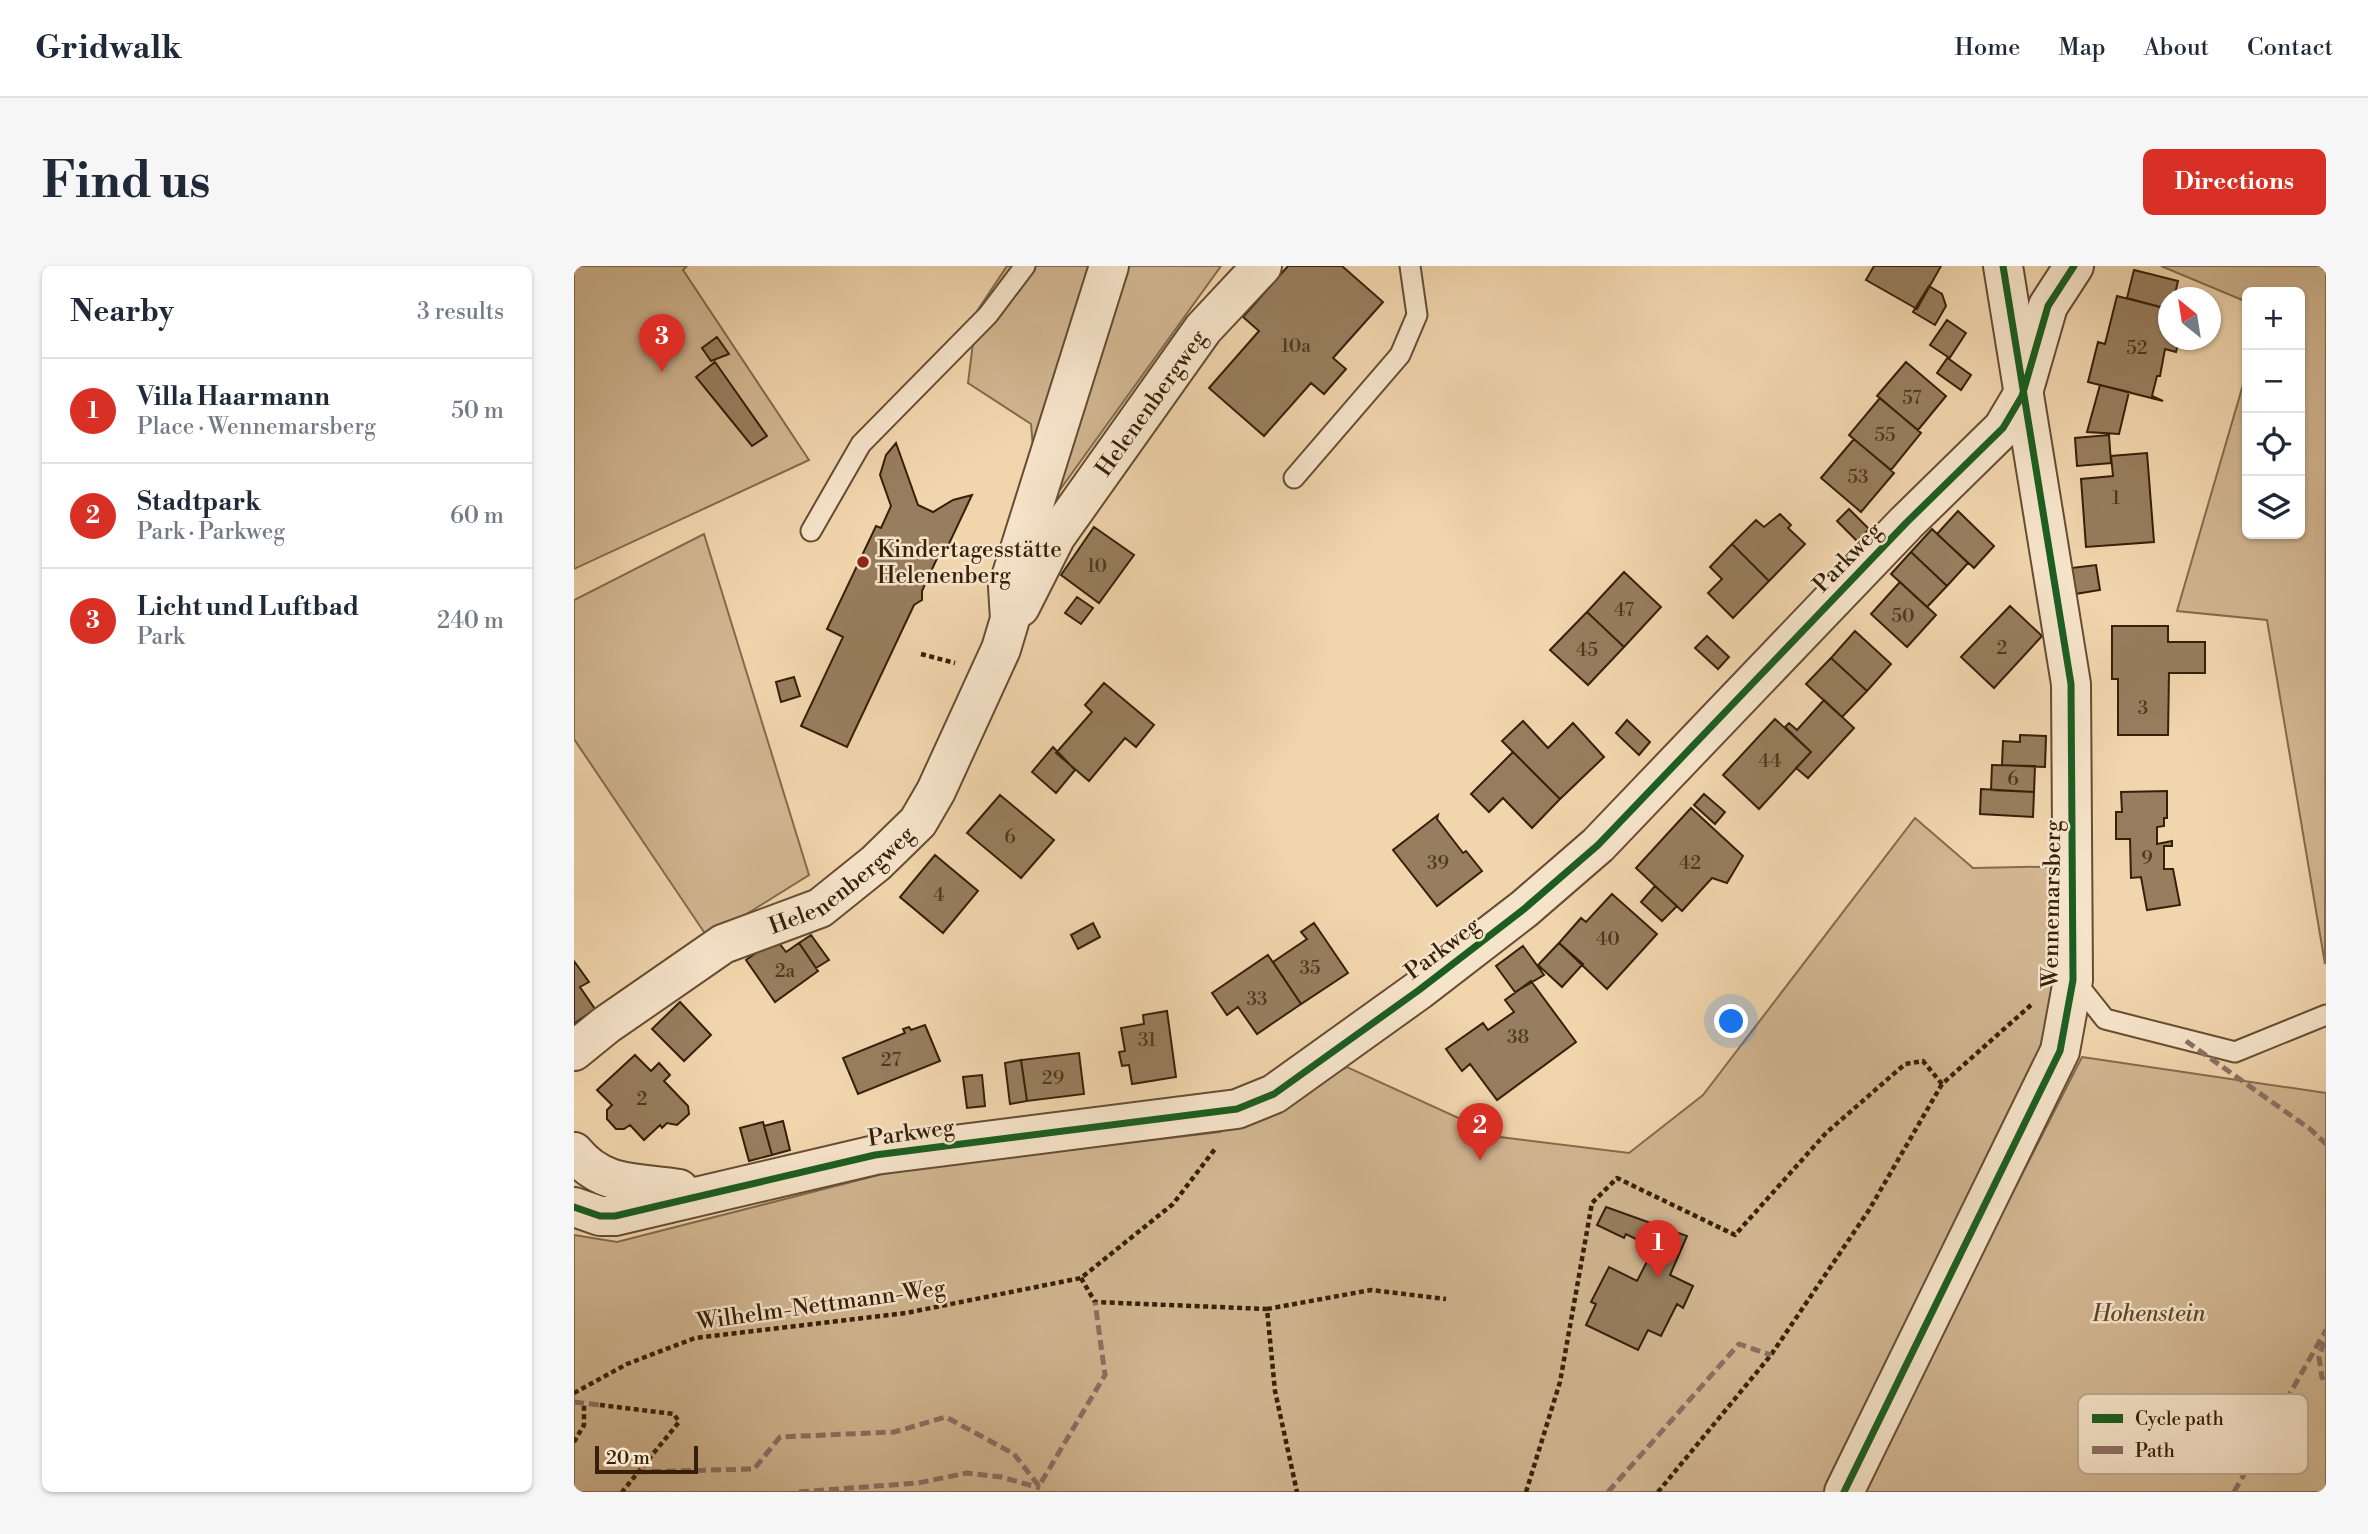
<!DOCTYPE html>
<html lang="en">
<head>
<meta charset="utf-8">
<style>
	body { margin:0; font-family:"Libre Bodoni",serif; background:#f6f6f7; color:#1f2937 }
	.controls { position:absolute; right:21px; top:21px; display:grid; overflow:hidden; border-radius:10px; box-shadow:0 2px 5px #0004 }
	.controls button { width:63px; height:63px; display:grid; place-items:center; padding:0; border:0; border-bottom:2px solid #e0e1e3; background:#fff; color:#1f2937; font:35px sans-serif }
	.compass { position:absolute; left:1584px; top:21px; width:63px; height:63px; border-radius:50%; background:#fff; box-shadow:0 2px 5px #0004; rotate:330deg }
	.scale { position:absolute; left:21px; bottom:18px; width:103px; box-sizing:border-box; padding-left:7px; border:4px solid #362009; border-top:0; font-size:19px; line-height:24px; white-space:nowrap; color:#362009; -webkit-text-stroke:5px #f6e4ca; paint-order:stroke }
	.you { position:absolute; left:1158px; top:756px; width:24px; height:24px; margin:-18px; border:5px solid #fff; border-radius:50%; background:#1a73e8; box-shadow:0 0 0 10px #1a73e833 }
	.badge { display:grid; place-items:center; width:46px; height:46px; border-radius:50%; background:#d93025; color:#fff; font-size:23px; font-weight:700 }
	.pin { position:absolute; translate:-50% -58px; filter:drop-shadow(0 2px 4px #0008) }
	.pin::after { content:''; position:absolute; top:37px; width:24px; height:21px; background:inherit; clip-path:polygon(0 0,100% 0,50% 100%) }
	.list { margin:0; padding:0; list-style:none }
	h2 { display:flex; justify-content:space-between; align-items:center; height:91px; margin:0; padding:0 28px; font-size:30px }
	h2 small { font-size:23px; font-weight:400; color:#747a83 }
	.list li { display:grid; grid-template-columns:46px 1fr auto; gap:21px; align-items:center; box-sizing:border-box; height:105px; padding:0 28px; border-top:2px solid #e0e1e3 }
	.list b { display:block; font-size:26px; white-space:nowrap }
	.list p { margin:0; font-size:23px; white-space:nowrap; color:#747a83 }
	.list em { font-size:23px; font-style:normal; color:#747a83 }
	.icon { flex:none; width:38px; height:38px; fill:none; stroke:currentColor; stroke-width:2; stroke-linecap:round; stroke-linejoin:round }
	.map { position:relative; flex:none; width:1752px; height:1226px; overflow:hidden; border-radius:10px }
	header { display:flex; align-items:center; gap:42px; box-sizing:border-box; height:98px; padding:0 35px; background:#fff; border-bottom:2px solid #e0e1e3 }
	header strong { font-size:33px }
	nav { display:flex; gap:38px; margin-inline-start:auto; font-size:24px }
	.intro { display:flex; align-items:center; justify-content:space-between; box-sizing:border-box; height:168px; padding:0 42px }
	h1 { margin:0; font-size:49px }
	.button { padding:18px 32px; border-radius:10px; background:#d93025; color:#fff; font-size:24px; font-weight:700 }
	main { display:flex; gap:42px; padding:0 42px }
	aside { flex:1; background:#fff; border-radius:10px; box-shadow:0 2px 5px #0004 }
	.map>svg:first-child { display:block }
	.green { fill:#d1b691; stroke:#846b4d; stroke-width:2 }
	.building { fill:#977e5e; stroke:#362009; stroke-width:2 }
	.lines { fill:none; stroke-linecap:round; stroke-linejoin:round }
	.service-casing { stroke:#654d32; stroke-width:23 }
	.minor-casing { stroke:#654d32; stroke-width:42 }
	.path { stroke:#362009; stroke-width:4.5; stroke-dasharray:5 3.5; stroke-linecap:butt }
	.service { stroke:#f6e4ca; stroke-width:19 }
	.minor { stroke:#f6e4ca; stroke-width:38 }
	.quiet { stroke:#8d6e63; stroke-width:5; stroke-dasharray:10 5; stroke-linecap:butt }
	.cycleway-casing { stroke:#f6e4ca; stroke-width:11 }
	.cycleway { stroke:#1b5e20; stroke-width:7 }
	.poi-dot { fill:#8f2418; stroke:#f6e4ca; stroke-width:2.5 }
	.labels { text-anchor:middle; stroke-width:5; stroke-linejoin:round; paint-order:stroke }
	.number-label { font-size:19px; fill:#4e381e }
	.street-label { font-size:23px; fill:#362009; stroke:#f6e4ca }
	.poi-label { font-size:23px; fill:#362009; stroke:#f6e4ca; text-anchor:start }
	.park-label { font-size:23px; font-style:italic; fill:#5d462b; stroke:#f6e4ca }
	.key { fill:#f6e4ca; stroke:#bca990; stroke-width:2 }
	.key-label { font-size:19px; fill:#362009 }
</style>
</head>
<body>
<header>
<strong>Gridwalk</strong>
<nav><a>Home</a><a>Map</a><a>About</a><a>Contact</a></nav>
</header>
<div class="intro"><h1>Find us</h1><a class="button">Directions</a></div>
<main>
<aside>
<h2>Nearby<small>3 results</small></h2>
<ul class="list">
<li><span class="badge">1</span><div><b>Villa Haarmann</b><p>Place · Wennemarsberg</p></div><em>50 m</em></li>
<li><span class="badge">2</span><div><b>Stadtpark</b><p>Park · Parkweg</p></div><em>60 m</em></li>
<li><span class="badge">3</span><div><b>Licht und Luftbad</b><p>Park</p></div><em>240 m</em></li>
</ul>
</aside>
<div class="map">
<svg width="1752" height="1226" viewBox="0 0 1752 1226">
	<rect width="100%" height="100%" fill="#f1d5ad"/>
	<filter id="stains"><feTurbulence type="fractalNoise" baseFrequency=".00286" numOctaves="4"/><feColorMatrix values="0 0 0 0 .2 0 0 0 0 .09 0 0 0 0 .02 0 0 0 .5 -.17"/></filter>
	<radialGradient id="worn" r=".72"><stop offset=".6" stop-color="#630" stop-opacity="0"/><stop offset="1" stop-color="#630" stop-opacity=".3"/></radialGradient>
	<path class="green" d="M0,0H113L109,4L235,194L0,303Z
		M433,0H647L465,253L457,158L394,117L403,45Z
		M1587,0H1752L1751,698L1693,354L1603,345L1673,105V268H1726V26H1673V36Z
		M130,268L235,609L134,672L0,473V334Z
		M1341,552L1399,602L1505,600L1485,707L1463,793L1254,1226H0V969L43,976L328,903L646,866L773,801L926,871L1055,887L1129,829Z
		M1508,791L1752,827V1226H1286Z"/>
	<path class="building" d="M714,0H768L809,36L759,92L772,103L750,128L737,117L690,170L635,122L685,65L669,51Z
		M1300,0H1367L1343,43L1292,14Z
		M1560,4L1604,15L1600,32H1594V43L1553,32Z
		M1355,20L1368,28L1372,40L1361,59L1339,46Z
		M1543,30L1594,43V74H1605L1602,86L1591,83L1586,110H1583L1578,130L1589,135L1514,116L1524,76L1531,78Z
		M1373,54L1392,67L1375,93L1397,109L1387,124L1363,107L1374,91L1356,79Z
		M143,71L155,88L137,95L128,82Z
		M141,96L193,170L178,180L122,111Z
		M1332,96L1372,130L1344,164L1303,130Z
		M1526,119L1555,126L1545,168L1513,166Z
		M1306,132L1347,167L1317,204L1275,169Z
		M1535,169L1537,197L1503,200L1501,172Z
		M1280,173L1320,207L1287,246L1247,212Z
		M322,177L344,239L359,246L379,234L398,229L372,284L365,288L348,325V334L340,339L273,481L227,460L269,371L253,363L302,260L307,262L317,240L306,209L312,189Z
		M1573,187L1580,276L1512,281L1507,213L1539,210L1537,190Z
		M1275,243L1295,263L1283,275L1263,255Z
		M1384,245L1420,280L1400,302L1363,268Z
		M1206,248L1217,259L1214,262L1231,278L1195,315L1158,278L1182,254L1190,261Z
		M520,261L560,289L525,337L487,309Z
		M1358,263L1394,297L1373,320L1337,286Z
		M1158,278L1195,315L1159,352L1134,327L1148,313L1136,301Z
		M1337,286L1373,320L1353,341L1317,308Z
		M1522,299L1526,324L1501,328L1497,302Z
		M1050,306L1087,341L1050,381L1013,346Z
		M1326,316L1362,349L1333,381L1297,348Z
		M503,331L519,342L507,358L491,347Z
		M1436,340L1468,370L1420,422L1387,391Z
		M1013,346L1050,381L1014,419L976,384Z
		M1538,360H1594V376H1631V407H1595L1594,469H1544V413H1538Z
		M1281,365L1317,398L1293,425L1257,392Z
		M1133,370L1155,391L1144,403L1121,382Z
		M1257,392L1293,425L1268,451L1232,418Z
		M220,411L226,430L207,436L202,416Z
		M530,417L580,459L562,481L551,472L515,515L482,487L518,446L511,439Z
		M1250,434L1280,462L1234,512L1222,502L1237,486L1211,461L1215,457L1223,464Z
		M1201,453L1237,486L1185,543L1149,509Z
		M1053,454L1076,476L1065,489L1042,467Z
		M949,455L974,482L999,457L1030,491L986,533L928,475Z
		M1446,469L1472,470L1471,501L1428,499L1429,475L1446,476Z
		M479,481L501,504L482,527L458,506Z
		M939,486L986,533L958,562L929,532L915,546L897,528Z
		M1418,499L1461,500L1460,526L1417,524Z
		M1407,523L1460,526L1459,551L1406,548Z
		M1593,525V552H1590V560L1583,561V578L1598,575V580H1590V603H1599L1606,639L1573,644L1567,611L1557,612L1556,573H1542V546H1548L1547,526Z
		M1130,528L1151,546L1141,558L1120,539Z
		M426,529L480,574L447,612L393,567Z
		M1117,542L1169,590L1153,617L1138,612L1108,645L1062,602Z
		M864,549L863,553L889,587L892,585L908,605L863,640L819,584Z
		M361,589L404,625L369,667L326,631Z
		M1081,620L1103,640L1088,655L1067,636Z
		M1038,628L1083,668L1033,723L985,677L1007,652L1012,656Z
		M519,657L526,671L504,683L497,669Z
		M740,657L774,707L727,738L699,696L733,673L727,666Z
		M237,669L255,694L242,702L225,677Z
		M202,673L212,686L225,677L244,705L201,736L172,694Z
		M985,677L1009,698L988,721L964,699Z
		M949,680L970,709L941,726L922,700Z
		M694,689L727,738L683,768L664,741L653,749L638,727Z
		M0,695L15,716L6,721L21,743L1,757L3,760L0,761Z
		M957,715L1002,776L923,834L896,798L888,805L872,783L909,757L914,764L940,746L931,734Z
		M106,736L137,769L110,795L78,763Z
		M593,745L602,811L558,818L555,799L548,800L545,786L551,785L547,762L570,758L569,749Z
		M351,759L366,795L284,828L269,792L331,767L329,763L335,761L337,764Z
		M505,787L510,828L453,835L447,794Z
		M61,789L77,805L85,797L96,809L90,815L114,840L115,848L103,859L93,857L88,862L86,859L70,874L56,859L50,863H42L33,853V844L38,839L23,824Z
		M447,794L453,835L436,838L431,797Z
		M408,809L411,840L393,842L389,811Z
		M209,855L216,884L198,889L190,860Z
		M189,856L198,889L175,895L166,862Z
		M1032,941L1113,970L1096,1009L1119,1020L1109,1042L1103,1038L1087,1070L1074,1064L1064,1084L1012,1059L1022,1038L1017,1036L1035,1001L1063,1015L1080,982L1052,968L1050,972L1023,959Z"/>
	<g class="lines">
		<defs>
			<path id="service" d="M720,212L826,89L843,49L836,0
				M237,265L287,178L414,49L451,0
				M1500,714L1531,753L1661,786L1752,749"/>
			<g id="minor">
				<path id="s1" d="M446,341L482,270L629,63L688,0"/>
				<path id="s2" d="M0,785L32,759L149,678L246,642L302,597L344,556L362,525L427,383L436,353L434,321L535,0"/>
				<path d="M0,886C29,922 64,916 105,923"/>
				<path d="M0,941L26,950H41L301,889L663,843L700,828L845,724L950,643L1024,579L1332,257L1429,162L1448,130L1474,40L1500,0"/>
				<path d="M1270,1226L1486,785L1499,714L1497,418L1429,0"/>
			</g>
		</defs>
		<use href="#service" class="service-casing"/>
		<use href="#minor" class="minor-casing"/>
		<path class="path" d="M347,388L381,397
			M507,1012L521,1036L693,1043L701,1125L723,1226
			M693,1043L797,1024L872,1033
			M0,1127L53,1098L121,1072L332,1047L507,1012L599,938L641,883
			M26,1139L100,1148L105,1156L48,1226
			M0,1176L10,1159V1137
			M952,1226L986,1116L1018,937L1043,912L1161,969L1252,867L1331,798L1349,795L1368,818L1457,739
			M1084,1226L1197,1089L1295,944L1368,818"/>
		<use href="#service" class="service"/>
		<use href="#minor" class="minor"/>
		<path class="quiet" d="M1612,775L1736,863L1752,878
			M1750,1076L1745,1091L1748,1112L1752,1109
			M0,1136L26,1139
			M62,1206L180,1203L206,1171L320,1166L372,1151L440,1188L465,1220L531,1109L521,1036
			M225,1226L344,1217L393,1207L427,1211L466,1222
			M1034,1226L1165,1078L1197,1089
			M1660,1226L1752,1064"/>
		<defs>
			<path id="cycleway" d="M0,941L26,950H41L301,889L663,843L700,828L845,724L950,643L1024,579L1332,257L1429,162L1448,130L1474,40L1500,0
				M1270,1226L1486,785L1499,714L1497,418L1429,0"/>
		</defs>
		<use href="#cycleway" class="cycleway-casing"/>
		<use href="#cycleway" class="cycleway"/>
	</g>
	<circle class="poi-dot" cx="289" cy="296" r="7"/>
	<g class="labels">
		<g class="number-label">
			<text x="722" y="86">10a</text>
			<text x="1563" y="88">52</text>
			<text x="1338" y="138">57</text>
			<text x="1311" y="175">55</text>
			<text x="1284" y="217">53</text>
			<text x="1542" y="238">1</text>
			<text x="523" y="306">10</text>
			<text x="1050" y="350">47</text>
			<text x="1329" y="356">50</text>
			<text x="1428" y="388">2</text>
			<text x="1013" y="390">45</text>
			<text x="1569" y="448">3</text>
			<text x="1196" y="501">44</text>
			<text x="1439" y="519">6</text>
			<text x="436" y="577">6</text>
			<text x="1573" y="598">9</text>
			<text x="864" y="603">39</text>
			<text x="1116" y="603">42</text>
			<text x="365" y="635">4</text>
			<text x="1034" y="679">40</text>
			<text x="736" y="708">35</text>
			<text x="211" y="711">2a</text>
			<text x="683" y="739">33</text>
			<text x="944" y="777">38</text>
			<text x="573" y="780">31</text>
			<text x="317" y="800">27</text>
			<text x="479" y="818">29</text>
			<text x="68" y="839">2</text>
		</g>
		<g class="street-label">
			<text dy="8" stroke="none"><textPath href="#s1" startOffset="243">Helenenbergweg</textPath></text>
			<text transform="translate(1273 291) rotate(-46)" y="8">Parkweg</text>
			<text dy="8" stroke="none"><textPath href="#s2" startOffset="320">Helenenbergweg</textPath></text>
			<text transform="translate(1477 638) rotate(-89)" y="8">Wennemarsberg</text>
			<text transform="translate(868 682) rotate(-37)" y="8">Parkweg</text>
			<text transform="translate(337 866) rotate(-8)" y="8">Parkweg</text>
			<text transform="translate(247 1038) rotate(-8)" y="8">Wilhelm-Nettmann-Weg</text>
		</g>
		<g class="poi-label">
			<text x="303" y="291">Kindertagesstätte<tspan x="303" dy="26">Helenenberg</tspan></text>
		</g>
		<g class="park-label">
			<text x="1575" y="1055">Hohenstein</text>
		</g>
	</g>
	<rect x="1504" y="1128" width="230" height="80" rx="10" class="key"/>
	<rect x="1518" y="1148" width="31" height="9" fill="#1b5e20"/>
	<rect x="1518" y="1180" width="31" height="8" fill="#8d6e63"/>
	<g class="key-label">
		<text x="1561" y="1159">Cycle path</text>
		<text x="1561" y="1191">Path</text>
	</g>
	<rect width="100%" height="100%" filter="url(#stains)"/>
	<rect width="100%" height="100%" fill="url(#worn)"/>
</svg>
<div class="controls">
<button>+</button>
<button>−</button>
<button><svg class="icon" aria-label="locate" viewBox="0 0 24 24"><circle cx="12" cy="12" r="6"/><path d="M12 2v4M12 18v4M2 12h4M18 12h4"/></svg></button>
<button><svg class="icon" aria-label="layers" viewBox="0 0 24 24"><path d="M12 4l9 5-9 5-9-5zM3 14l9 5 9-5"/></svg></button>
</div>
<svg class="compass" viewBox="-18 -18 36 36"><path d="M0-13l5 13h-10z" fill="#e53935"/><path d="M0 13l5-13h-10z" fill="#747a83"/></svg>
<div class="scale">20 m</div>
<div class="you"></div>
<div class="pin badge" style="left:1084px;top:1012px">1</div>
<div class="pin badge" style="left:906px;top:895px">2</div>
<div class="pin badge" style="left:88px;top:106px">3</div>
</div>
</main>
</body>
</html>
